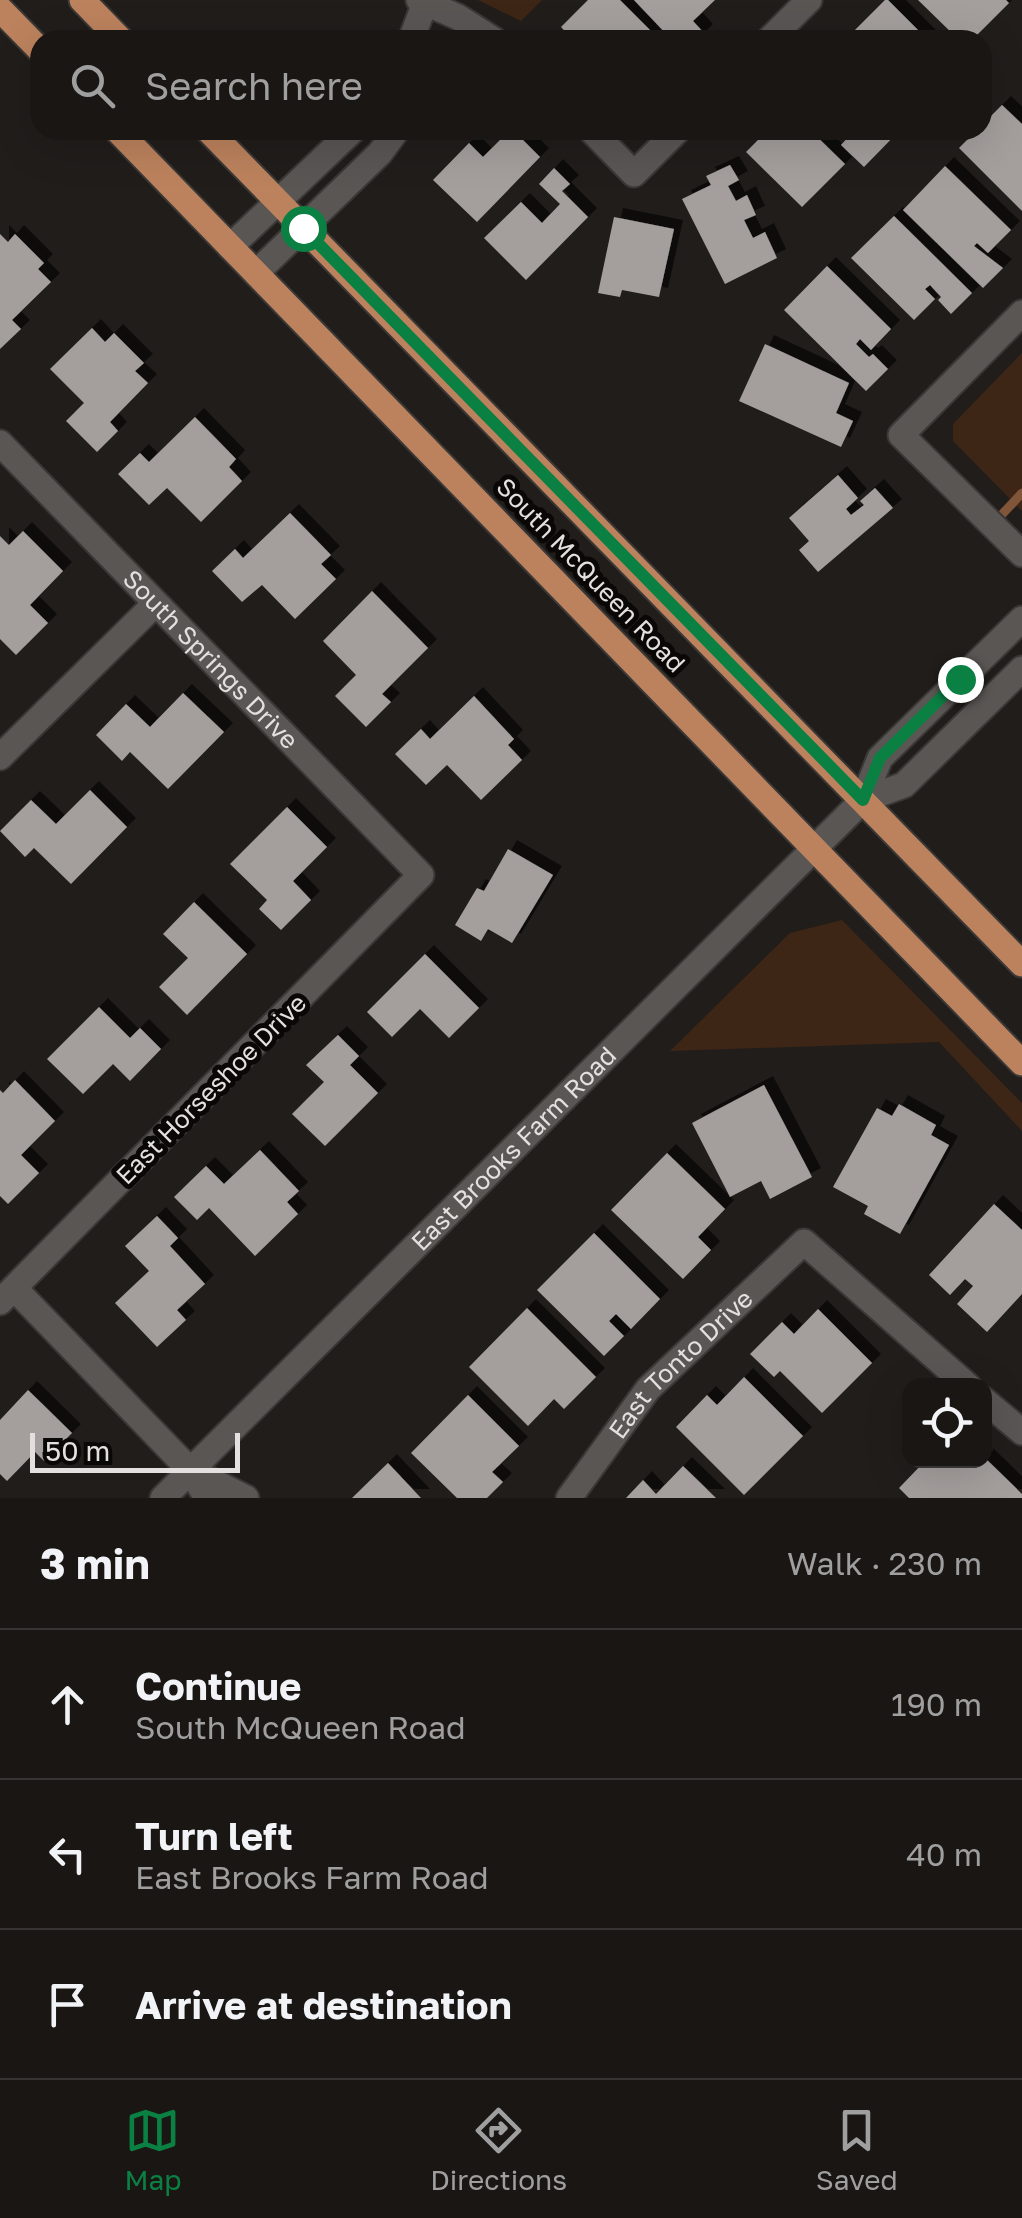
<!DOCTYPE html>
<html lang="en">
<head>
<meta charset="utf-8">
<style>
	body { margin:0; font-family:"Golos Text",sans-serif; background:#262322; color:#f1f3f6 }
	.controls { position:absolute; right:30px; bottom:30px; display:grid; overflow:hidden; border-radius:20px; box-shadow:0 10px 40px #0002 }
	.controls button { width:90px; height:90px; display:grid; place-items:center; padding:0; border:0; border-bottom:2px solid #373534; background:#191614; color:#f1f3f6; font:50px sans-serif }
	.scale { position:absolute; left:30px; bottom:25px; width:210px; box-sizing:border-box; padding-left:10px; border:5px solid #e3e0df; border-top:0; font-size:28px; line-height:35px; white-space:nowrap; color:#e3e0df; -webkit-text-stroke:8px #090807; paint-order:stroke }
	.stop { position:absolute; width:30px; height:30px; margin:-22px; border:8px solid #0b8043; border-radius:50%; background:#fff }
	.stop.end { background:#0b8043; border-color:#fff; box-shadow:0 2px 10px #0008 }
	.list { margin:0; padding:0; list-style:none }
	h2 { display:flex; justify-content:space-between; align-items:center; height:130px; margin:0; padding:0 40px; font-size:42px }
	h2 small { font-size:32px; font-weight:400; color:#9f9fa0 }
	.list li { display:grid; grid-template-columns:65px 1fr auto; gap:30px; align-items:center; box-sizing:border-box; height:150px; padding:0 40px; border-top:2px solid #373534 }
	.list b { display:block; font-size:38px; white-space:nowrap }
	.list p { margin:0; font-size:32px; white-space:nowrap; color:#9f9fa0 }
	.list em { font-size:32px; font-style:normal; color:#9f9fa0 }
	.icon { flex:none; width:55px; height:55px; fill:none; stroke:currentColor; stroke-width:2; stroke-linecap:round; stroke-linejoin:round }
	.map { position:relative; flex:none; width:1022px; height:1498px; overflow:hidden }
	.search { position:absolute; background:#191614; box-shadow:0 10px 40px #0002; left:30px; right:30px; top:30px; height:110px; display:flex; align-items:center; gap:25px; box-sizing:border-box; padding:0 35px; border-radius:30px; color:#9f9fa0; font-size:38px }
	.sheet { height:580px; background:#191614 }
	nav { display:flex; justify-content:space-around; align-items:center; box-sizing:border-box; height:140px; border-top:2px solid #373534; background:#191614; font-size:28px; color:#9f9fa0 }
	nav a { display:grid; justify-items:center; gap:5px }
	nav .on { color:#0b8043 }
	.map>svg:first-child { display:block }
	.green { fill:#3e2616 }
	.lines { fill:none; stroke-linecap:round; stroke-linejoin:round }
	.stream { stroke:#805539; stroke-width:9 }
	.building { fill:#a49f9d; filter:url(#shadow) }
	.minor-casing { stroke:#3a3836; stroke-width:29 }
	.major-casing { stroke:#3a3836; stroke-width:29 }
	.minor { stroke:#5a5654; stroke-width:25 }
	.major { stroke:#bc825d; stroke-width:25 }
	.route { stroke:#0b8043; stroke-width:12 }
	.labels { text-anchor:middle; stroke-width:10; stroke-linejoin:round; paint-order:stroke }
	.street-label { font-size:25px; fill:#e3e0df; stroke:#090807 }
</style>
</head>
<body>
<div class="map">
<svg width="1022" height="1498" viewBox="0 0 1022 1498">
	<defs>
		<filter id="shadow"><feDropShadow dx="9" dy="-9" stdDeviation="0" flood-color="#0009"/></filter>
	</defs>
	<rect width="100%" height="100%" fill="#211d1b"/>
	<path class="green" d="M478,0H542L521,21Z
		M1022,353V511L953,441V424Z
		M842,920L1022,1103V1131L939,1042L670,1051L790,933Z"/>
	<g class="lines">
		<path class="stream" d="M994,523L1022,493"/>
	</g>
	<path class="building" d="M588,0H620L660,40H573L561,27Z
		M634,0H715L693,21L704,33L697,40H672Z
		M885,0H888L928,40H845Z
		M918,0H1006L1009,3L972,40H959Z
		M1002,105L1022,124V211L959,148L977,130H982V125Z
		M492,130H518L516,133L540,157L477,222L433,180L469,143L483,157L501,139Z
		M768,130H810L845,164L802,207L746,152Z
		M845,130H900L864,167L841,145L850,135Z
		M730,165L739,180L728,186L736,201L747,195L756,215L744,220L753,238L765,232L777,258L725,284L682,199L711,185L706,176Z
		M945,166L1011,230L988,253L977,243L974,246L1003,268L983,288L903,210Z
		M554,168L570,184L562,191L588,217L526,280L484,238L521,202L542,223L560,204L539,184Z
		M894,216L972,293L951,314L938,300L941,297L930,285L925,289L935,299L914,320L851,258Z
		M614,217L674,229L659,297L622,290L620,297L598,293Z
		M0,234L8,242L15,234L44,263L38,269L51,282L12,320L21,329L0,349Z
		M827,266L891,329L871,350L860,339L856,344L869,357L873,354L888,369L866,391L784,310Z
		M92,328L105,342L114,333L144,363L135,371L148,383L110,422L118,431L97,452L66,421L84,403L50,369Z
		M765,344L849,383L836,413L853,421L841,447L739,401Z
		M195,417L236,459L229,467L242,481L201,522L167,488L149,505L118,474L140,453L149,462Z
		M838,475L858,498L846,509L851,515L864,505L860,501L875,488L893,508L818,572L799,550L809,541L789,518Z
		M290,513L331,555L321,564L336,579L295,619L262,585L242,602L212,571L235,549L243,558Z
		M23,531L63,571L30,605L48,623L16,655L0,639V536L9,545Z
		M372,591L428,648L382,694L391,702L366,727L335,696L356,675L323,641Z
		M183,693L224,732L168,789L130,752L122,761L96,735L126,704L150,727Z
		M474,696L514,739L508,745L522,760L481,800L447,765L426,785L395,754L421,729L430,739Z
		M90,790L127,827L71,884L34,848L25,857L0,831L31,800L56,824Z
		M287,807L327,847L293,881L311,900L281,930L259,909L267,900L230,864Z
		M508,849L553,875L512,943L488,929L481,941L455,925L477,888L484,891Z
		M194,902L247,954L187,1015L159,987L188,958L163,934Z
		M425,954L479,1008L449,1038L420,1009L392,1037L367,1012Z
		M99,1007L130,1038L140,1028L161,1049L130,1081L113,1064L83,1094L47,1059Z
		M338,1035L359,1056L350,1065L378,1093L325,1146L292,1114L324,1082L306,1065Z
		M15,1080L55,1121L21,1155L39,1173L8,1204L0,1196V1090L3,1093Z
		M764,1085L812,1177L770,1199L761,1181L730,1197L692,1123Z
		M899,1104L936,1125L931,1135L949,1145L900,1234L864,1214L868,1206L833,1187L877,1108L892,1116Z
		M260,1150L299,1191L287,1202L298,1214L255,1256L209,1208L197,1220L174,1197L206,1166L224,1184Z
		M667,1153L725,1209L698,1237L711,1250L683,1279L611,1210Z
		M994,1204L1022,1230V1294L987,1332L957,1304L973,1286L965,1279L950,1295L929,1275Z
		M157,1216L178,1238L170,1246L205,1284L177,1310L186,1320L157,1347L115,1303L149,1271L125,1246Z
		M594,1233L660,1299L631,1329L616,1314L609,1321L624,1336L604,1356L537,1290Z
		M527,1308L596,1377L564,1409L554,1399L528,1426L469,1367Z
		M818,1309L872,1363L822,1413L780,1371L774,1377L750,1354L782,1322L794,1334Z
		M744,1377L803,1436L744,1495L676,1427L707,1395L717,1405Z
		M28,1390L72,1433L44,1461L35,1452L7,1481L0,1474V1420Z
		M468,1395L519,1446L492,1472L503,1482L487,1498H457L411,1453Z
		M984,1457L1022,1494V1498H909L899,1488L926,1460H984Z
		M388,1463L421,1498H352Z
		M683,1466L716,1498H626L643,1480L656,1494Z"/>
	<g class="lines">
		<defs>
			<g id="minor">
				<path d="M419,0L458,17L494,40"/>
				<path d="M411,40L425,3"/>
				<path d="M769,40L809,0"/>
				<path d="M591,130L634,174L678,130"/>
				<path d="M230,247L353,130"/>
				<path d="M256,273L380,153L397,130"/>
				<path d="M1022,313L901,435L1022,554"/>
				<path id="s1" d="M0,443L421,875L0,1302"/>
				<path d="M0,757L155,604"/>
				<path d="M863,800L904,785L1022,669"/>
				<path d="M14,1288L190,1470L207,1498"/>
				<path d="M984,1400L1022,1432"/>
				<path d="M190,1470L246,1498"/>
				<path id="s2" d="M163,1498L863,800L880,758L1022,619"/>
				<path id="s3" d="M569,1498L648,1389L804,1242L968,1386"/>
			</g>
			<path id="major" d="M82,0L121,40
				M0,9L40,50
				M117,130L1022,1063
				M208,130L1022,964"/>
		</defs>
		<use href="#minor" class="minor-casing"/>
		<use href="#major" class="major-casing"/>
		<use href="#minor" class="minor"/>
		<use href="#major" class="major"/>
	</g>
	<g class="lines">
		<path class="route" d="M303,228L863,800L880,758L960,679"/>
	</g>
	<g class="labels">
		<g class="street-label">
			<text transform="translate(591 575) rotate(46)" y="9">South McQueen Road</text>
			<text dy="9" stroke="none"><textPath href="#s1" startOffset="302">South Springs Drive</textPath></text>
			<text transform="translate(211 1089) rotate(-45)" y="9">East Horseshoe Drive</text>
			<text dy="9" stroke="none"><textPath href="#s2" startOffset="495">East Brooks Farm Road</textPath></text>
			<text dy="9" stroke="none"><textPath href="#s3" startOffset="175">East Tonto Drive</textPath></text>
		</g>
	</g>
</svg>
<div class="controls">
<button><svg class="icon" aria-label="locate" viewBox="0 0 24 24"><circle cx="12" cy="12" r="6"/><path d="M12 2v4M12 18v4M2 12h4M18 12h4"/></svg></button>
</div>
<div class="scale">50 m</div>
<div class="stop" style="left:303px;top:228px"></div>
<div class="stop end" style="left:960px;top:679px"></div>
<div class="search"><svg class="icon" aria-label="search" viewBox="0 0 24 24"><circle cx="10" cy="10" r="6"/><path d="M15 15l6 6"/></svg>Search here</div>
</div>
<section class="sheet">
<h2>3 min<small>Walk · 230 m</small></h2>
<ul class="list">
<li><svg class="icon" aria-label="ahead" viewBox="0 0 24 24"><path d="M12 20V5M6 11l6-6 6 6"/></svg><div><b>Continue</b><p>South McQueen Road</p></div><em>190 m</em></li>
<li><svg class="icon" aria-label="left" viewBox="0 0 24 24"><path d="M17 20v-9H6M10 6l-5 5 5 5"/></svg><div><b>Turn left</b><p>East Brooks Farm Road</p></div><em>40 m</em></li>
<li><svg class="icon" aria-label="arrive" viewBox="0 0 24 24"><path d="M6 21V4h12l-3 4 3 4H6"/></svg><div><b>Arrive at destination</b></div></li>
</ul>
</section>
<nav>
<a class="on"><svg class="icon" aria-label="map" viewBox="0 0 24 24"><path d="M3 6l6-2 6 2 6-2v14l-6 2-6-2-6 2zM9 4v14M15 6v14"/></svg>Map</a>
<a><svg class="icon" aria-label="directions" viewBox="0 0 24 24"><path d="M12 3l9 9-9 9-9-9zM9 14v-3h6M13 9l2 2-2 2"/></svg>Directions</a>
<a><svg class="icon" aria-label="saved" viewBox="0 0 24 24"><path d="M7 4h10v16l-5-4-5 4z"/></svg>Saved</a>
</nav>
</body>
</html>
